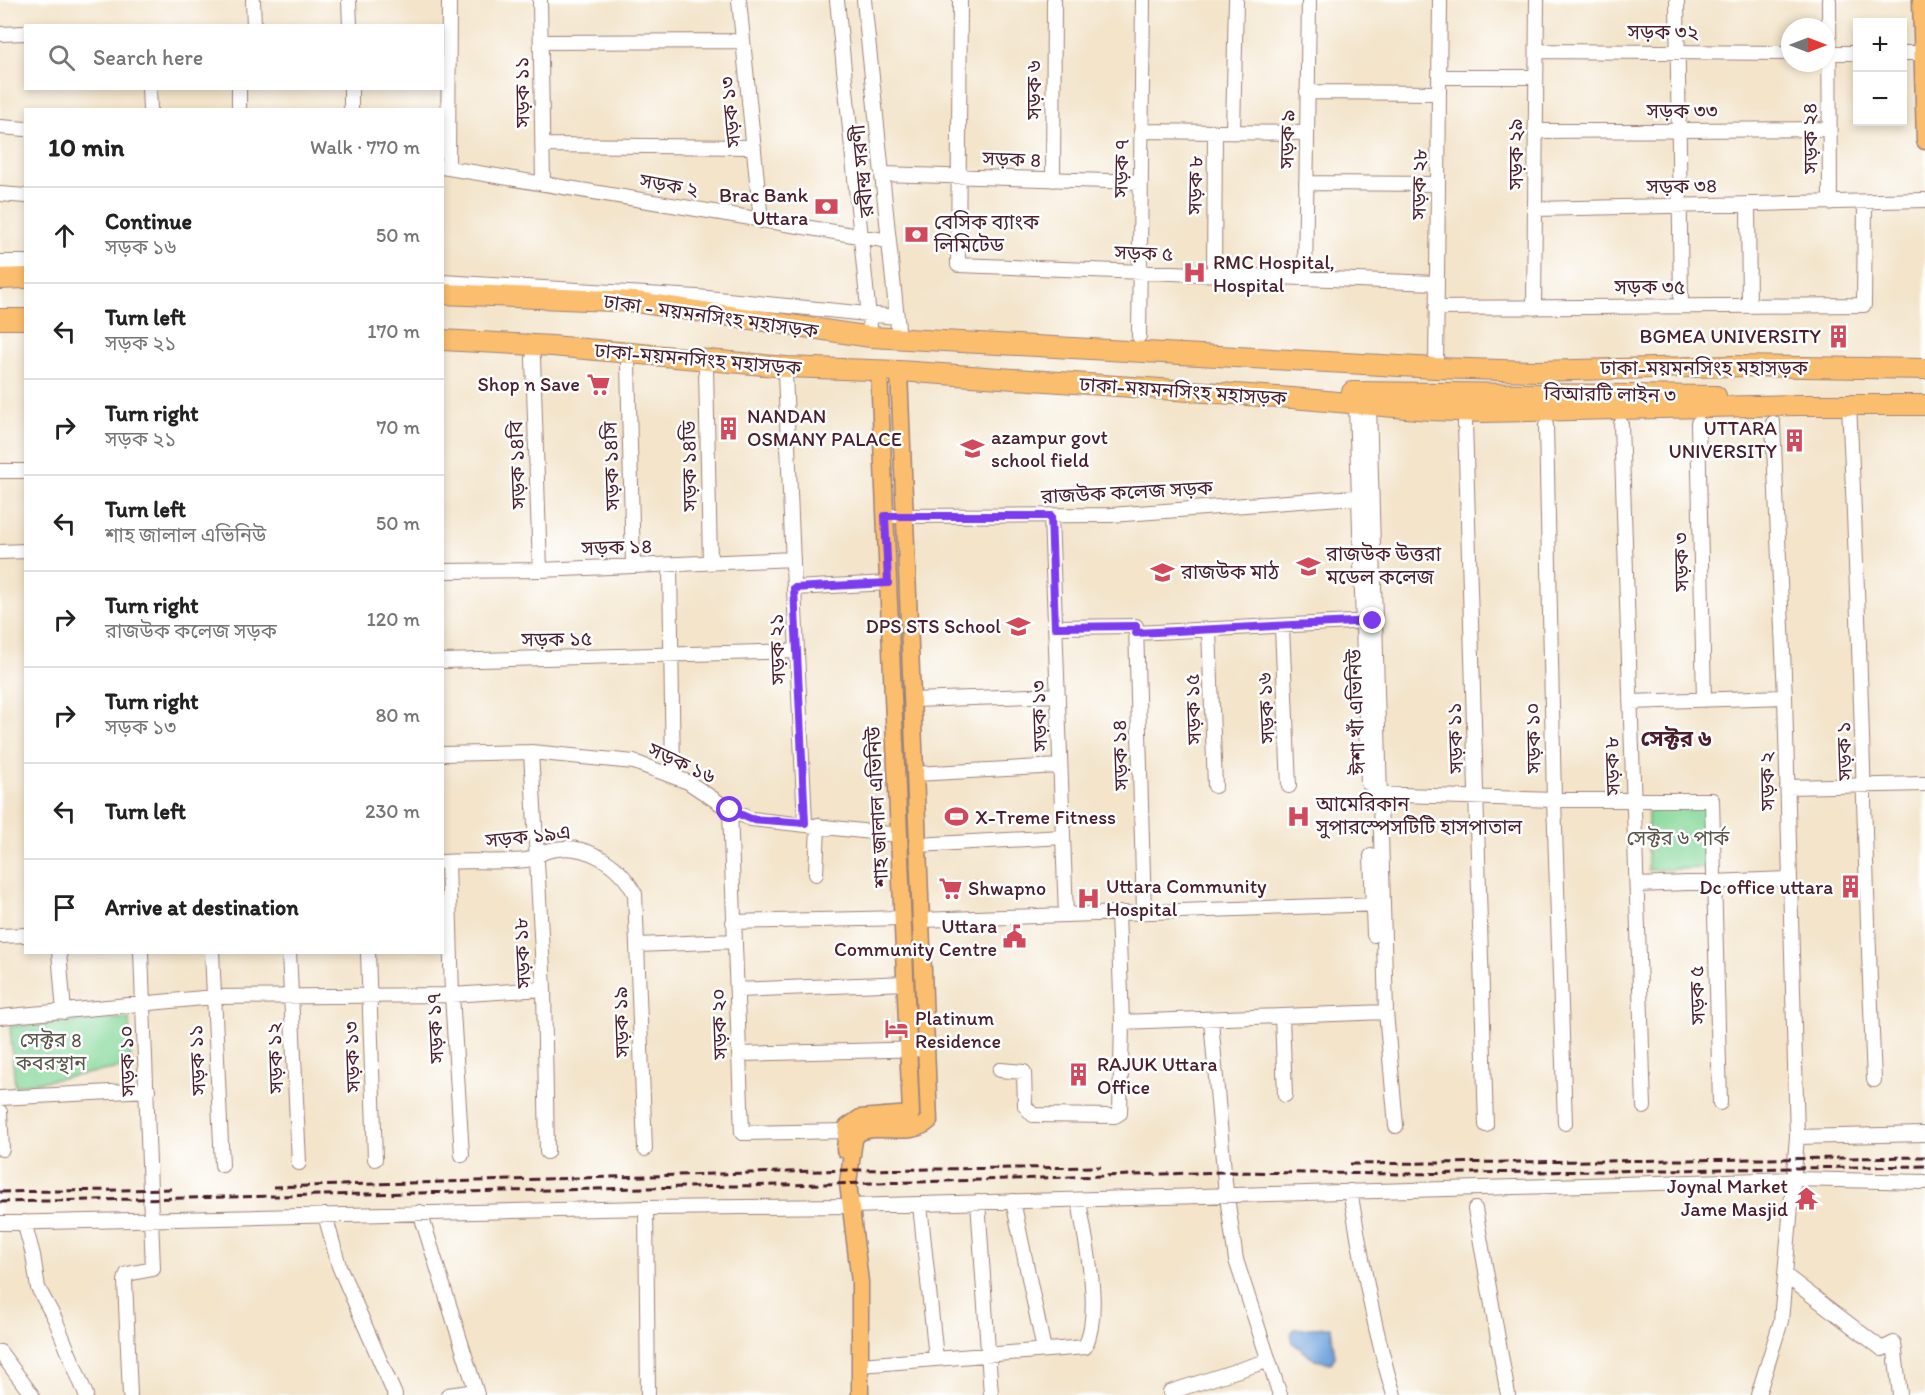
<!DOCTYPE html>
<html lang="en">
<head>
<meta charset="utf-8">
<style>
	body { margin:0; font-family:Itim,"Noto Sans Bengali",sans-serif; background:#f2f2f2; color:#222 }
	.controls { position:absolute; right:18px; top:18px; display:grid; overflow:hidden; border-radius:0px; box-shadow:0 3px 9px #0003 }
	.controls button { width:54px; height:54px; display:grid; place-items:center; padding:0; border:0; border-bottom:2px solid #e0e0e0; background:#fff; color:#222; font:30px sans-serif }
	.compass { position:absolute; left:1781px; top:18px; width:54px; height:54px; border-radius:50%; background:#fff; box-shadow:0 3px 9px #0003; rotate:90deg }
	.stop { position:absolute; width:18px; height:18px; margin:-14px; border:4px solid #7c3aed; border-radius:50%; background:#fff }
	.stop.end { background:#7c3aed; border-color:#fff; box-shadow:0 2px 6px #0008 }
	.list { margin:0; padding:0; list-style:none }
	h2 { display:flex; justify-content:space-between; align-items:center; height:78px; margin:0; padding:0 24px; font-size:26px }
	h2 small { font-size:20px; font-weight:400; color:#767676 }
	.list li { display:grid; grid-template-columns:39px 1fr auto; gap:18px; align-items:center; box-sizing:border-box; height:96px; padding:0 24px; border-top:2px solid #e0e0e0 }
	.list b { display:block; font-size:22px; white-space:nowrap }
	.list p { margin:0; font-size:20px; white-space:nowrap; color:#767676 }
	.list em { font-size:20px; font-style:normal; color:#767676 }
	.icon { flex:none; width:33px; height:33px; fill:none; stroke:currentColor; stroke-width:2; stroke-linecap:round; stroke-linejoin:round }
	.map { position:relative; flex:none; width:1925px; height:1395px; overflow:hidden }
	.search { position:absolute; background:#fff; box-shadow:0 3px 9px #0003; left:24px; top:24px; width:420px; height:66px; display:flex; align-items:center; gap:15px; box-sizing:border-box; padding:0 21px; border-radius:0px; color:#767676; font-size:22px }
	.panel { position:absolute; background:#fff; box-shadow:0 3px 9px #0003; left:24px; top:108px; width:420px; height:846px; border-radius:0px }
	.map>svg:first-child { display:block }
	.green { fill:#84d799; stroke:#677b62; stroke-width:1.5 }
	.water { fill:#6fa2db; stroke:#5c6083; stroke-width:1.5 }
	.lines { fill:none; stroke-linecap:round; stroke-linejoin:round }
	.minor-casing { stroke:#9e827a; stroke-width:16 }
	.major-casing { stroke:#9e827a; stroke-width:19 }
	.highway-casing { stroke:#9e827a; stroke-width:22 }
	.minor { stroke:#fff; stroke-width:14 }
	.major { stroke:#fabe6e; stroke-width:16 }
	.highway { stroke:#fabe6e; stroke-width:20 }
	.rail { stroke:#4a1f2b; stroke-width:3; stroke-dasharray:9 4.5; stroke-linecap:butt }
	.route { stroke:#7c3aed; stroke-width:8 }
	.labels { text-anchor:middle; stroke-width:5; stroke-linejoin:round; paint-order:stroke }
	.street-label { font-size:20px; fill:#4a1f2b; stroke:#fff }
	.poi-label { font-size:20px; fill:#4a1f2b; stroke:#fff; text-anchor:start }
	.park-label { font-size:20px; fill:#5b564c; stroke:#fff }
	.quarter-label { font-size:22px; font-weight:bold; fill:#4a1f2b; stroke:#fff }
</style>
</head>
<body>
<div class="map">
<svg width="1925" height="1395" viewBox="0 0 1925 1395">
	<rect width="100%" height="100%" fill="#fff"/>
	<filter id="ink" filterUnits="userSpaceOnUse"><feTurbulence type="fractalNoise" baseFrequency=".0167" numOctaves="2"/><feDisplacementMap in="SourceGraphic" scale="12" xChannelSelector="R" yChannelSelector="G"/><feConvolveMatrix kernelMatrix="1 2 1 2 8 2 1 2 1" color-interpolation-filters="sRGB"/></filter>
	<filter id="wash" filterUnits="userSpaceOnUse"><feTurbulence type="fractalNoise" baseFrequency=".008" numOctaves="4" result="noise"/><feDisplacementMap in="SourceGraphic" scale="24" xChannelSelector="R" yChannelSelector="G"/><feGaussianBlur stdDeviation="1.35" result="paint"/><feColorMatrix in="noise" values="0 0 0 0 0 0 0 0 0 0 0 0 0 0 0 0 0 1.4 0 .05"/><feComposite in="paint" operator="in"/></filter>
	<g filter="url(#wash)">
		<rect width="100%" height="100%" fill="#f3e4ca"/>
		<path class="green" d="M1648,807H1707L1708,868L1648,870Z
			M129,1018L131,1066L15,1086L10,1026Z"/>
		<path class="water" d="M1331,1327L1335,1357L1331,1363L1315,1360L1293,1343L1291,1332L1294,1329Z"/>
	</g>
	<g filter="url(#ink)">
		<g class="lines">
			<defs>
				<path id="minor" d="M253,0L254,26
					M349,0L350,26
					M540,0L543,184
					M739,0L761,221
					M837,0L871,337
					M864,0L899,338
					M960,0L958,265L1437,283
					M1677,0L1681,306
					M1829,0L1830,203
					M0,34L26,33
					M541,42L743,41
					M1537,51L1790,53
					M1826,53H1858
					M1902,53H1922
					M1439,77H1536
					M149,88L150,110
					M239,88V110
					M351,88V110
					M1307,92L1439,93
					M0,127L26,129
					M1141,131L1307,133
					M1535,131L1829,129
					M1233,132L1236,0
					M542,145L754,147
					M442,167L889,241
					M448,168L449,0
					M882,174L1141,182
					M1053,180L1054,0
					M1306,183L1438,184
					M0,194L26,196
					M1748,204L1749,306
					M1535,209L1925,200
					M0,262H26
					M1214,275L1215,132
					M1305,278L1309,0
					M442,282L697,297L897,317
					M1436,308L1864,305L1865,202
					M1534,308L1537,0
					M1139,336L1143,0
					M533,358L540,570
					M628,364L633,566
					M706,368L710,562
					M1436,368L1440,0
					M785,373L794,588L888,583L794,588L805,823
					M1356,404L1368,783
					M1369,405L1386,1012L1396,1126
					M1849,406C1861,631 1864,856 1874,1080
					M1465,422L1486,1125
					M1698,423L1704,700
					M1621,424L1644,1107
					M1546,425L1554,800L1565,1123
					M0,471H26
					M885,516L1111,515L1368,496
					M1051,516L1066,915
					M0,552L26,551
					M670,565L673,776
					M442,571L540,570L793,559
					M1055,627L1136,626L1144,912
					M1282,628L1289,786
					M1209,630L1215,786
					M1136,633L1371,621
					M442,661L796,651
					M912,700L1058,695
					M1630,702L1785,697
					M531,752L544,989L547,1152
					M442,754L531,752L634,762L688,782L730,810L751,819L899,835
					M915,774L1060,766
					M1787,787L1925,784
					M1371,794L1554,800H1712L1720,1103
					M730,810L742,1133L846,1131
					M918,845L1063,837
					M1371,856L1374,935
					M442,862C470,860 499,863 526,860C534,859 540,853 547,851C583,840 619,863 635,894L645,1149
					M448,862L452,995L462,1155
					M816,874L818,825
					M1637,885L1789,879
					M921,920L1380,904
					M733,922L903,918
					M0,936L26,935
					M638,945L734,941
					M59,952L64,1012
					M212,952L222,1165
					M289,952L299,1163
					M368,952L375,1159
					M738,990L906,983
					M0,1017L214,997L452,995L544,989
					M1282,1017L1285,1095
					M1211,1020L1225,1183L1236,1260L1280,1395
					M1122,1022L1386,1012
					M739,1054L926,1049
					M1000,1070L1024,1072L1025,1106L1033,1115L1115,1116L1120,1113L1122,1022L1118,913
					M0,1098L148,1090
					M0,1112L2,1149
					M1797,1137L1925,1134
					M1350,1191C1362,1259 1373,1328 1394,1395
					M1013,1201L1044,1350
					M978,1202L991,1395
					M920,1205L936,1358
					M646,1208L648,1395
					M1475,1209L1508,1395
					M420,1212L476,1391
					M325,1215L339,1266L395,1395
					M24,1222L33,1255L38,1288L55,1319L86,1395
					M0,1223L646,1208L850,1206L1794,1179L1925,1182
					M1785,1275L1882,1349L1894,1343L1900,1395
					M0,1352L32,1395
					M861,1365L1085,1347C1103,1309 1085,1242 1079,1200
					M1170,1392L1267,1361
					M130,1395L125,1281L127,1274L153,1269L141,952
					M448,1395L476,1391L477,1395
					M1758,1395L1781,1321L1797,1137L1785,697L1773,423"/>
				<path id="major" d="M1921,0L1925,141
					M845,1150L847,1127L860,1118L911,1114L879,372
					M860,1395V1282L848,1183L854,1140L857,1134C878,1121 909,1139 929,1121L899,371"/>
				<path id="highway" d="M0,279L26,278
					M442,294L636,302L871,337L1436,368L1537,371L1731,366L1925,369
					M0,319H26
					M442,340L552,346L786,367L899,371L1292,398L1429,410L1483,412L1798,405H1925
					M1352,392L1716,396"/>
			</defs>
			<use href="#minor" class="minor-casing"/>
			<use href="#major" class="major-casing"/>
			<use href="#highway" class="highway-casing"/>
			<use href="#minor" class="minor"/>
			<use href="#major" class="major"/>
			<use href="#highway" class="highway"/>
			<path class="rail" d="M1350,1164L1925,1157
				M273,1187L852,1170L1101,1167
				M0,1192L174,1189
				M0,1202L918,1182L1224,1172L1404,1174L1925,1166"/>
		</g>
	</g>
	<g class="lines" filter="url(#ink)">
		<path class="route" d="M730,810L751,819L805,823L794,588L888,583L885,516H1051L1055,627L1136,626V633L1373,621"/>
	</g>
	<defs>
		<symbol id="bank-bare" viewBox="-9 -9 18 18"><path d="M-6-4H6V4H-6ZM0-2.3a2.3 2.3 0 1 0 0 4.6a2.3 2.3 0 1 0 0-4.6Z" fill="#d1495b" stroke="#fff" stroke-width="2.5" paint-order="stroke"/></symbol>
		<symbol id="hospital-bare" viewBox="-9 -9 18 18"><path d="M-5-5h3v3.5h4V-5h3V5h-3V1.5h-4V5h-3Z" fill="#d1495b" stroke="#fff" stroke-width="2.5" paint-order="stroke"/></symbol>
		<symbol id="building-bare" viewBox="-9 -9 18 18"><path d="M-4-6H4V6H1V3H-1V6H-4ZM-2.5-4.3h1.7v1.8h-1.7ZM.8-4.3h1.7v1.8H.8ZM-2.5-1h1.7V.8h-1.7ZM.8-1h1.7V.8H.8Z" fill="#d1495b" stroke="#fff" stroke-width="2.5" paint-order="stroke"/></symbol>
		<symbol id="supermarket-bare" viewBox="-9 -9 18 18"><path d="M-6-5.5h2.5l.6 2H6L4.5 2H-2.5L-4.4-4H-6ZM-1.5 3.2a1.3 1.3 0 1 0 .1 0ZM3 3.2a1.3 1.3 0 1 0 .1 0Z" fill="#d1495b" stroke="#fff" stroke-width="2.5" paint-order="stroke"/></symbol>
		<symbol id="university-bare" viewBox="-9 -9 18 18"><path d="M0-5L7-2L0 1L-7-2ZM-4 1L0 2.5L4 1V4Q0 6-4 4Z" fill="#d1495b" stroke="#fff" stroke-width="2.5" paint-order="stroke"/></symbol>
		<symbol id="school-bare" viewBox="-9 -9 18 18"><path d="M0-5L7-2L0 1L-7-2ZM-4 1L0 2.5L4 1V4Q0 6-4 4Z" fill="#d1495b" stroke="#fff" stroke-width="2.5" paint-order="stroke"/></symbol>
		<symbol id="stadium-bare" viewBox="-9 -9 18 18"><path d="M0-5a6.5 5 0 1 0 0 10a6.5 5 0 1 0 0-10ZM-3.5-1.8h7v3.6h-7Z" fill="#d1495b" stroke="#fff" stroke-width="2.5" paint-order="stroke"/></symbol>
		<symbol id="civic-bare" viewBox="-9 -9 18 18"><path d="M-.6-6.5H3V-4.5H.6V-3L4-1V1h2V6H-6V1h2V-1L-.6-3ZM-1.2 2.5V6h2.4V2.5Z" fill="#d1495b" stroke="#fff" stroke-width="2.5" paint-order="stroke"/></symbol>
		<symbol id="hotel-bare" viewBox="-9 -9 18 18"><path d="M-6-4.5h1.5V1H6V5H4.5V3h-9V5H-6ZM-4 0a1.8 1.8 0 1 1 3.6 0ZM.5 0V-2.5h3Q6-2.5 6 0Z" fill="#d1495b" stroke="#fff" stroke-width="2.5" paint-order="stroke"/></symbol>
		<symbol id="temple-bare" viewBox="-9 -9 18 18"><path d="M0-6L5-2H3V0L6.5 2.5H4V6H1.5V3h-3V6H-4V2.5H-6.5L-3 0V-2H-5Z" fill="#d1495b" stroke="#fff" stroke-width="2.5" paint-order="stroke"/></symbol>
	</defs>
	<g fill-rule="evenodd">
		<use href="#bank-bare" x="810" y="190" width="33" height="33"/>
		<use href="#bank-bare" x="900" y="218" width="33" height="33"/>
		<use href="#hospital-bare" x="1178" y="256" width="33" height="33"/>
		<use href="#building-bare" x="1822" y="320" width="33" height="33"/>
		<use href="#supermarket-bare" x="582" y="368" width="33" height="33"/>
		<use href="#building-bare" x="712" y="412" width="33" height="33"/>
		<use href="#building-bare" x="1778" y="424" width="33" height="33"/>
		<use href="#university-bare" x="956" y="432" width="33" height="33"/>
		<use href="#university-bare" x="1292" y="550" width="33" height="33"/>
		<use href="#school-bare" x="1146" y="556" width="33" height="33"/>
		<use href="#school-bare" x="1002" y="610" width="33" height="33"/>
		<use href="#hospital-bare" x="1282" y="800" width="33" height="33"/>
		<use href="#stadium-bare" x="940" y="800" width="33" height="33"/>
		<use href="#building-bare" x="1834" y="870" width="33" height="33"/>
		<use href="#supermarket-bare" x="934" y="872" width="33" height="33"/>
		<use href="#hospital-bare" x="1072" y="882" width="33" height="33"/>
		<use href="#civic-bare" x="998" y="920" width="33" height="33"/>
		<use href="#hotel-bare" x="880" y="1012" width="33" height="33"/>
		<use href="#building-bare" x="1062" y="1058" width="33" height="33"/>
		<use href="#temple-bare" x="1790" y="1182" width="33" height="33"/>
	</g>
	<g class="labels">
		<g class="street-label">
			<text x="1663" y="39">সড়ক ৩২</text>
			<text transform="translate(1034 90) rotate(-90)" y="7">সড়ক ৬</text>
			<text transform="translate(522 92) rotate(-91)" y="7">সড়ক ১১</text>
			<text x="1682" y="118">সড়ক ৩৩</text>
			<text transform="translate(730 112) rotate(-96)" y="7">সড়ক ১৩</text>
			<text transform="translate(1810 138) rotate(-91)" y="7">সড়ক ২৪</text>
			<text transform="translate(1287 139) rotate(-89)" y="7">সড়ক ৯</text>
			<text transform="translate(1516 154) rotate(-90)" y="7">সড়ক ২৯</text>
			<text transform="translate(1012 159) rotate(2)" y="7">সড়ক ৪</text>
			<text transform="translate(1121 168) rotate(-89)" y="7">সড়ক ৭</text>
			<text transform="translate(862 171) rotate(-96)" y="7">রবীন্দ্র সরণী</text>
			<text transform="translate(1419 184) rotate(-89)" y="7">সড়ক ২৮</text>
			<text transform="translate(669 185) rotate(10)" y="7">সড়ক ২</text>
			<text transform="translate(1195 185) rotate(-89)" y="7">সড়ক ৮</text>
			<text transform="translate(1682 186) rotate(-1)" y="7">সড়ক ৩৪</text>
			<text transform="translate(1144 253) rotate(2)" y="7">সড়ক ৫</text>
			<text x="1650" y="294">সড়ক ৩৫</text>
			<text transform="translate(711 316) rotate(8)" y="7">ঢাকা - ময়মনসিংহ মহাসড়ক</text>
			<text transform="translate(698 359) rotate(5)" y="7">ঢাকা-ময়মনসিংহ মহাসড়ক</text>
			<text x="1704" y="375">ঢাকা-ময়মনসিংহ মহাসড়ক</text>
			<text transform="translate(1183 391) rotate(4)" y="7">ঢাকা-ময়মনসিংহ মহাসড়ক</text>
			<text transform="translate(1610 394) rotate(1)" y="7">বিআরটি লাইন ৩</text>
			<text transform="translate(517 465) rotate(-92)" y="7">সড়ক ১৪বি</text>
			<text transform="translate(611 466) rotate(-92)" y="7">সড়ক ১৪সি</text>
			<text transform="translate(689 466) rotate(-91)" y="7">সড়ক ১৪ডি</text>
			<text transform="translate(1127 492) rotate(-3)" y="7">রাজউক কলেজ সড়ক</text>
			<text transform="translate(617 547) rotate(-2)" y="7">সড়ক ১৪</text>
			<text transform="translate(1681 562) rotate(-91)" y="7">সড়ক ৩</text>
			<text transform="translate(557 639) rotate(-1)" y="7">সড়ক ১৫</text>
			<text transform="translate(777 649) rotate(-92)" y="7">সড়ক ২১</text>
			<text transform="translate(1266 708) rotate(-93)" y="7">সড়ক ১৬</text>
			<text transform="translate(1193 709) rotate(-92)" y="7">সড়ক ১৫</text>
			<text transform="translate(1356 712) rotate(-92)" y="7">ঈশা খাঁ এভিনিউ</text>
			<text transform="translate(1039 716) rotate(-92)" y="7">সড়ক ১৩</text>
			<text transform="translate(1455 738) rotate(-92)" y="7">সড়ক ১১</text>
			<text transform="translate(1533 738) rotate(-91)" y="7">সড়ক ১০</text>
			<text transform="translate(1844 751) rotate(-92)" y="7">সড়ক ১</text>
			<text transform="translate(1120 755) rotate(-92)" y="7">সড়ক ১৪</text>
			<text transform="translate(682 763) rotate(25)" y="7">সড়ক ১৬</text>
			<text transform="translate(1612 766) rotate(-92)" y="7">সড়ক ৮</text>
			<text transform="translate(1767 781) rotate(-91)" y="7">সড়ক ২</text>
			<text transform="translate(877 807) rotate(-93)" y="7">শাহ জালাল এভিনিউ</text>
			<text transform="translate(528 836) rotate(-6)" y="7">সড়ক ১৯এ</text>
			<text transform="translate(522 953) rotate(-93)" y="7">সড়ক ১৮</text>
			<text transform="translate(1697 995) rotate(-92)" y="7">সড়ক ৫</text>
			<text transform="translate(621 1022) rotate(-92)" y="7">সড়ক ১৯</text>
			<text transform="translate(719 1024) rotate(-92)" y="7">সড়ক ২০</text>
			<text transform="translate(435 1028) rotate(-93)" y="7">সড়ক ১৭</text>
			<text transform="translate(352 1057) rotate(-92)" y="7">সড়ক ১৩</text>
			<text transform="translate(275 1058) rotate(-92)" y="7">সড়ক ১২</text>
			<text transform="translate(197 1060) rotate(-93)" y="7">সড়ক ১১</text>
			<text transform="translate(127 1061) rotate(-92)" y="7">সড়ক ১০</text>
		</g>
		<g class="poi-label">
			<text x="808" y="202" text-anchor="end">Brac Bank<tspan x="808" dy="23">Uttara</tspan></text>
			<text x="934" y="229">বেসিক ব্যাংক<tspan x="934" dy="23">লিমিটেড</tspan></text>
			<text x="1213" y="269">RMC Hospital,<tspan x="1213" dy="23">Hospital</tspan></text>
			<text x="1821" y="343" text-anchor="end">BGMEA UNIVERSITY</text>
			<text x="580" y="391" text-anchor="end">Shop n Save</text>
			<text x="747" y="423">NANDAN<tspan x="747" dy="23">OSMANY PALACE</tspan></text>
			<text x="1777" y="435" text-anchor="end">UTTARA<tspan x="1777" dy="23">UNIVERSITY</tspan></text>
			<text x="991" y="444">azampur govt<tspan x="991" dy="23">school field</tspan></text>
			<text x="1326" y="561">রাজউক উত্তরা<tspan x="1326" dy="23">মডেল কলেজ</tspan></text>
			<text x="1181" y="579">রাজউক মাঠ</text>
			<text x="1001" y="633" text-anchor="end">DPS STS School</text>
			<text x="1316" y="811">আমেরিকান<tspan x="1316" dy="23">সুপারস্পেসটিটি হাসপাতাল</tspan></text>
			<text x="975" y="824">X-Treme Fitness</text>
			<text x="1106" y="893">Uttara Community<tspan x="1106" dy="23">Hospital</tspan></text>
			<text x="1833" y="894" text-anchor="end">Dc office uttara</text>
			<text x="968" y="895">Shwapno</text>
			<text x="997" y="933" text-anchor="end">Uttara<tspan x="997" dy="23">Community Centre</tspan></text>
			<text x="915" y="1025">Platinum<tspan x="915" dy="23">Residence</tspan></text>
			<text x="1097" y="1071">RAJUK Uttara<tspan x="1097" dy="23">Office</tspan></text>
			<text x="1788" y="1193" text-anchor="end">Joynal Market<tspan x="1788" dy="23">Jame Masjid</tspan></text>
		</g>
		<g class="park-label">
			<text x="1678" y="845">সেক্টর ৬ পার্ক</text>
			<text x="51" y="1047">সেক্টর ৪<tspan x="51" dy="23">কবরস্থান</tspan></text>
		</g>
		<g class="quarter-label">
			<text x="1676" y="746">সেক্টর ৬</text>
		</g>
	</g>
</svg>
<div class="controls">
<button>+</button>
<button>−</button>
</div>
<svg class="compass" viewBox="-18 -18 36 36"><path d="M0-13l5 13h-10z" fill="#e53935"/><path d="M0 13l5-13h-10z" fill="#767676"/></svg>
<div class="stop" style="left:730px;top:810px"></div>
<div class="stop end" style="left:1373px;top:621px"></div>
<div class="search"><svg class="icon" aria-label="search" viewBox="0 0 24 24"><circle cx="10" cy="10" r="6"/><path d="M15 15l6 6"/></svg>Search here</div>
<section class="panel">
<h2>10 min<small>Walk · 770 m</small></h2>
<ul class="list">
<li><svg class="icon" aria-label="ahead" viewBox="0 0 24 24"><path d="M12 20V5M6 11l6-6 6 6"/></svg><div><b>Continue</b><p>সড়ক ১৬</p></div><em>50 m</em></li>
<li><svg class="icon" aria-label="left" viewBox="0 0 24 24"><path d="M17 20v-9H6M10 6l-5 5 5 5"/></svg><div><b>Turn left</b><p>সড়ক ২১</p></div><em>170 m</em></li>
<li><svg class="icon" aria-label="right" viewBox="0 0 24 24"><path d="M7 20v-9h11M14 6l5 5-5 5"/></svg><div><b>Turn right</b><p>সড়ক ২১</p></div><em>70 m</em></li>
<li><svg class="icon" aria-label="left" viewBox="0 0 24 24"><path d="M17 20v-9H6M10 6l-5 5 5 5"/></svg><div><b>Turn left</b><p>শাহ জালাল এভিনিউ</p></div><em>50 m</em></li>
<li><svg class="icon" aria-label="right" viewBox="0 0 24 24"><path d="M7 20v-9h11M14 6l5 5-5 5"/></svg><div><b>Turn right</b><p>রাজউক কলেজ সড়ক</p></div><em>120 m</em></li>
<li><svg class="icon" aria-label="right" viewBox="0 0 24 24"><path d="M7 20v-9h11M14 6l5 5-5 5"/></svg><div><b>Turn right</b><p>সড়ক ১৩</p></div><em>80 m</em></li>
<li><svg class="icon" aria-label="left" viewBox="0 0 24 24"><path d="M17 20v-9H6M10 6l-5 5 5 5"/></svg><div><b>Turn left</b></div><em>230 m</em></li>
<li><svg class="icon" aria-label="arrive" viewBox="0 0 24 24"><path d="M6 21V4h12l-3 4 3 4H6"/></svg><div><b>Arrive at destination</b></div></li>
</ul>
</section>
</div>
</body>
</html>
